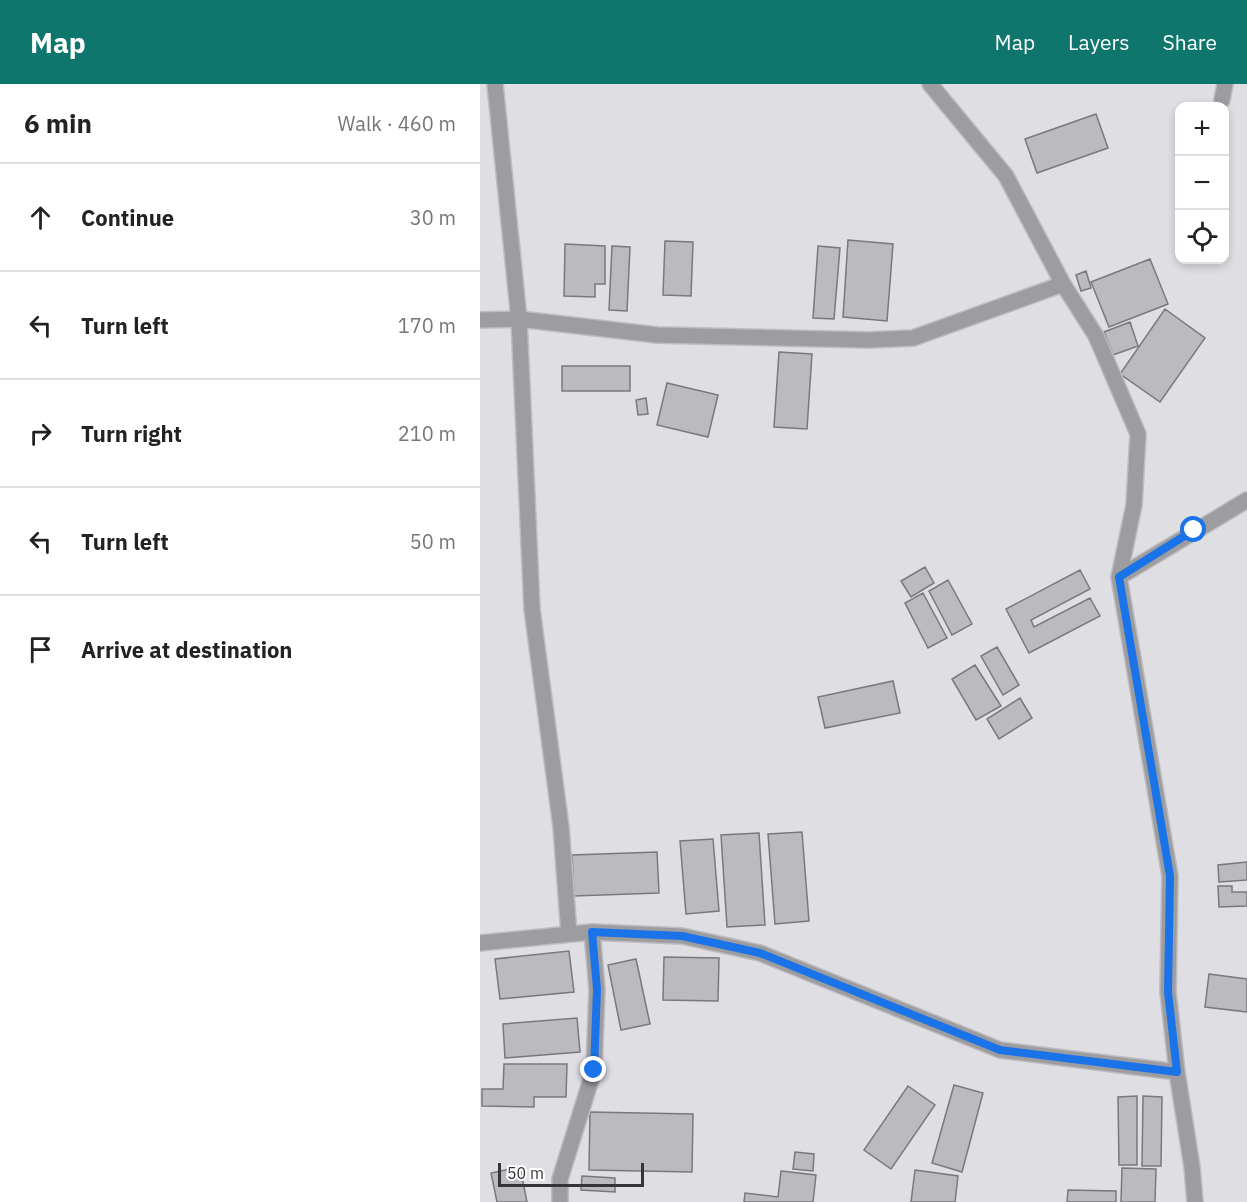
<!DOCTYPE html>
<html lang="en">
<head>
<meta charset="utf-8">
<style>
	body { margin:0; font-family:"IBM Plex Sans",sans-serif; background:#f6f6f6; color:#222 }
	.controls { position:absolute; right:18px; top:18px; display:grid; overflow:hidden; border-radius:12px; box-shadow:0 3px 9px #0003 }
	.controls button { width:54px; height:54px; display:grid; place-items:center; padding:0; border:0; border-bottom:2px solid #e0e0e0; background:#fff; color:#222; font:30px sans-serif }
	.scale { position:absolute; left:18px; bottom:15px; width:146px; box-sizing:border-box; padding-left:6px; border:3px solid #353436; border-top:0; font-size:16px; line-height:21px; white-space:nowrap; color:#353436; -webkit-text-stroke:4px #fff; paint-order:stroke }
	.stop { position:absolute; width:18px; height:18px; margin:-14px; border:4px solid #1a73e8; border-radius:50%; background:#fff }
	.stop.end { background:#1a73e8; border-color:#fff; box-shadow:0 2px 6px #0008 }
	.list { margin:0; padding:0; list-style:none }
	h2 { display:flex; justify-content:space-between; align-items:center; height:78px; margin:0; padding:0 24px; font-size:26px }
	h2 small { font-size:20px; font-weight:400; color:#767676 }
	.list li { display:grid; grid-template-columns:39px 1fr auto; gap:18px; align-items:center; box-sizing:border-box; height:108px; padding:0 24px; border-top:2px solid #e0e0e0 }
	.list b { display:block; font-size:22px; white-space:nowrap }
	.list em { font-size:20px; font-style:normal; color:#767676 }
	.icon { flex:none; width:33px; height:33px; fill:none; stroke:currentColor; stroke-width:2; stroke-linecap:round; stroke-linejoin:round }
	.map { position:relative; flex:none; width:767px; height:1118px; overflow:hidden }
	header { display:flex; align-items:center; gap:36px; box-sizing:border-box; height:84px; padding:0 30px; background:#0f766e; color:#fff }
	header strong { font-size:28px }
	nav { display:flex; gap:33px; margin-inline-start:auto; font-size:21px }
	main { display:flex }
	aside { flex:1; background:#fff }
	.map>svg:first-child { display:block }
	.building { fill:#bbbabf; stroke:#79787c; stroke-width:1.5 }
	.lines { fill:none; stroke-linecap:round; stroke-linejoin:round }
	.street-casing { stroke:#bdbcc0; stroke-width:18 }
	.street { stroke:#9d9d9f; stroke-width:15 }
	.route { stroke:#1a73e8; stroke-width:8 }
</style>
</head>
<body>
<header>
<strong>Map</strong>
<nav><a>Map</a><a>Layers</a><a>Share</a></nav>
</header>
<main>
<aside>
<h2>6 min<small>Walk · 460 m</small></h2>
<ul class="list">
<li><svg class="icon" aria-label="ahead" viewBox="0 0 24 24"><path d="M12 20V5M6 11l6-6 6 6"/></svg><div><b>Continue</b></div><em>30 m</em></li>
<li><svg class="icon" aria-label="left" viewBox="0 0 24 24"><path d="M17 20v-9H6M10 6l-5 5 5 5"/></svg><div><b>Turn left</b></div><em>170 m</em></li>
<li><svg class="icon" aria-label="right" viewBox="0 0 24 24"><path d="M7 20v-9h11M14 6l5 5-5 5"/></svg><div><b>Turn right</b></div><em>210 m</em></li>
<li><svg class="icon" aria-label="left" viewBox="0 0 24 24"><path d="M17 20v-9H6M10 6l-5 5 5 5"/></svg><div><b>Turn left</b></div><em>50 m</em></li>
<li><svg class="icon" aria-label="arrive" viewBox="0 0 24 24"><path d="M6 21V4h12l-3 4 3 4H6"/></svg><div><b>Arrive at destination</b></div></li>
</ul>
</aside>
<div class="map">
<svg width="767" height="1118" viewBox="0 0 767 1118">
	<rect width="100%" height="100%" fill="#dfdee3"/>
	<path class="building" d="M616,30L628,64L557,89L545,55Z
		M368,156L413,160L407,237L363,233Z
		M185,157L213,158L211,212L183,211Z
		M85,160L125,162V200H115V213L84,212Z
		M132,162L150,163L147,227L129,226Z
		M338,162L360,164L354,235L333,234Z
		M670,175L688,220L629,243L611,198Z
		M606,187L611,204L601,207L596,191Z
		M685,225L725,254L680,318L640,290Z
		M650,238L658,262L633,271L624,248Z
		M299,268L332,270L327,345L294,343Z
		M82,282H150V307H82Z
		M187,299L238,311L228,353L177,341Z
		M166,314L168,330L158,331L156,316Z
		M445,483L454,499L431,513L421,497Z
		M600,486L610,505L551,536L554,543L610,514L620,532L549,569L526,525Z
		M468,496L492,540L472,551L449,507Z
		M443,509L467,554L448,564L425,519Z
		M517,563L539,601L523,611L501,572Z
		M495,581L521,622L496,636L472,595Z
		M413,597L420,629L345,644L338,613Z
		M540,614L552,634L519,655L507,635Z
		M322,748L329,837L295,840L288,750Z
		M279,749L285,841L247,843L241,751Z
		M233,755L239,827L206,830L200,757Z
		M177,768L179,809L94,812L92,771Z
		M767,778V796L739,798L738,781Z
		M738,802H752V808H767V822L739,823Z
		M89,867L94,908L20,915L15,875Z
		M184,873L239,874L238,917L183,916Z
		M156,875L170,940L141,946L128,881Z
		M729,890L767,895V928L725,923Z
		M97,934L100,968L25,974L23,940Z
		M24,980H87L86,1013H54V1023L2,1022V1005H23Z
		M474,1001L503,1009L482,1088L452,1079Z
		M428,1002L455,1021L411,1085L384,1066Z
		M657,1012V1081H639L638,1013Z
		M663,1012L682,1013L681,1082H662Z
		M110,1028L213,1030L212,1088L109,1086Z
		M315,1068L334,1070L333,1087L313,1085Z
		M40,1083L47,1118H17L11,1089Z
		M642,1084L676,1085L675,1118H641Z
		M435,1086L478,1092L475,1118H431Z
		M301,1087L336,1091L333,1118H264L265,1109L298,1113Z
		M102,1092L135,1094V1108L101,1106Z
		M588,1106L636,1107V1118H587Z"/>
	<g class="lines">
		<defs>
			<path id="street" d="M15,0L39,235L52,525L81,743L89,850
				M450,0L526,92L583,200L616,252L658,350L654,421L639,493L690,792L688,908L697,988L712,1083L715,1118
				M742,16L745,0
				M0,236L39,235L177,251L388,256L433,254L583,200
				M639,493L767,416
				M0,859L112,848L202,852L280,869L520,966L697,988
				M80,1118V1095L114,986L117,905L112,848"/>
		</defs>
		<use href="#street" class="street-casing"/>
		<use href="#street" class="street"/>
	</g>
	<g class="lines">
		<path class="route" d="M114,986L117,905L112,848L202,852L280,869L520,966L697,988L688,908L690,792L639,493L714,446"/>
	</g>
</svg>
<div class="controls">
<button>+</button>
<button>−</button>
<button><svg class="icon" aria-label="locate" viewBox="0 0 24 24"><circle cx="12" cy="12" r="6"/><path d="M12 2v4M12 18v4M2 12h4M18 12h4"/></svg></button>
</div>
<div class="scale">50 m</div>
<div class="stop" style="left:714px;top:446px"></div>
<div class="stop end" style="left:114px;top:986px"></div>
</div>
</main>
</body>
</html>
